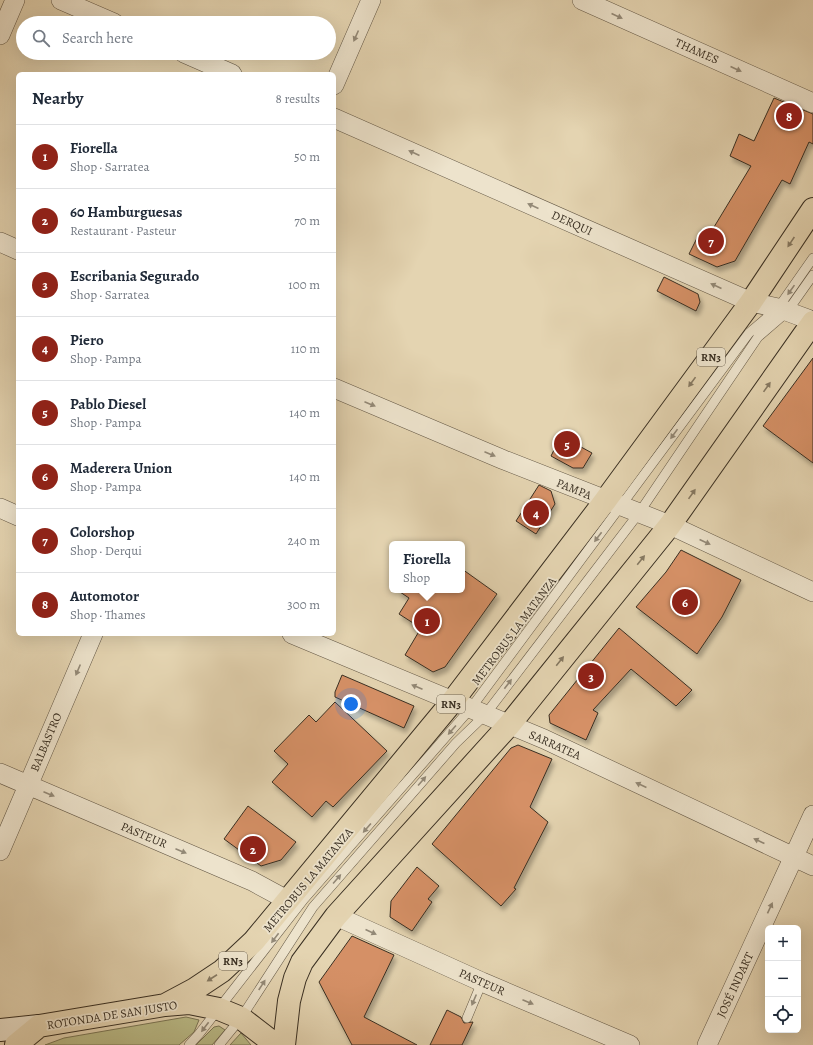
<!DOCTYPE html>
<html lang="en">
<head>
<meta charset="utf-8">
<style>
	body { margin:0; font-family:Alegreya,serif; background:#f6f6f7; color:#1f2937 }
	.controls { position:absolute; right:12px; bottom:12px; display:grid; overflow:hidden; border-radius:6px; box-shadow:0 4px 16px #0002 }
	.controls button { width:36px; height:36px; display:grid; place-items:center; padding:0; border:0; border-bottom:1px solid #e0e1e3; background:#fff; color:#1f2937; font:20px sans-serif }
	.you { position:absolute; left:351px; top:704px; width:14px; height:14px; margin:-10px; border:3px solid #fff; border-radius:50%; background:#1a73e8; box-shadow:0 0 0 6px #1a73e833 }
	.badge { display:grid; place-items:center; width:26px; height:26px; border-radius:50%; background:#8f2418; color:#fff; font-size:13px; font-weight:700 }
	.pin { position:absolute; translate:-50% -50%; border:2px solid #fff; box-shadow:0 1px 4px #0006 }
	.popup { position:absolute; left:389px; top:541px; width:76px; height:52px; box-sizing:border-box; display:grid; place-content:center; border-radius:6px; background:#fff; filter:drop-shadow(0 1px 3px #0005); font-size:13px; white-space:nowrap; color:#747a83 }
	.popup b { font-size:15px; color:#1f2937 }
	.popup::after { content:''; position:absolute; left:50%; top:100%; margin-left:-8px; border:8px solid transparent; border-top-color:#fff }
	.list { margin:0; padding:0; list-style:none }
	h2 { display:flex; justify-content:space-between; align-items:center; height:52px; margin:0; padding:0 16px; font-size:17px }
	h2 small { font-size:13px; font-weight:400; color:#747a83 }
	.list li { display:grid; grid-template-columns:26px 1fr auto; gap:12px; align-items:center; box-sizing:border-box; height:64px; padding:0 16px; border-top:1px solid #e0e1e3 }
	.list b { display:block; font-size:15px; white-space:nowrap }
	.list p { margin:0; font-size:13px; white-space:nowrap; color:#747a83 }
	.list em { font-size:13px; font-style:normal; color:#747a83 }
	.icon { flex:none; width:22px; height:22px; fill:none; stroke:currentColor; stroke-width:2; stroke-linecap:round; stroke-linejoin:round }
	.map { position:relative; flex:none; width:813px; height:1045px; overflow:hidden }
	.search { position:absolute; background:#fff; box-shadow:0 4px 16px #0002; left:16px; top:16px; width:320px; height:44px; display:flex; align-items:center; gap:10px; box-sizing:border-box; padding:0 14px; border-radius:22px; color:#747a83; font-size:15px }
	.panel { position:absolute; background:#fff; box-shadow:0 4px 16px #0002; left:16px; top:72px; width:320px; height:564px; border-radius:6px }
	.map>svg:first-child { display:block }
	.green { fill:#babb87; stroke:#7a7554 }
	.building { fill:#d59066; stroke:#392f22; filter:url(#shadow) }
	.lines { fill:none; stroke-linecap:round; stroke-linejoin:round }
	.lane-casing { stroke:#645846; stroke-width:10 }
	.street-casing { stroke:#645846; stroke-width:20 }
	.secondary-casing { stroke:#392f22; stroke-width:24 }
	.highway-casing { stroke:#392f22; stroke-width:24 }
	.lane { stroke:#ede3cc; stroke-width:9 }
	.street { stroke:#ede3cc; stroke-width:19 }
	.secondary { stroke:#ede3cc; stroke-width:22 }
	.highway { stroke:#e4d4b1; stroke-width:22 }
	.oneway { fill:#938977 }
	.oneway2 { fill:#867962 }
	.labels { text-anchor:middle; stroke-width:3.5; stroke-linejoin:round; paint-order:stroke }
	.shield { fill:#ede3cc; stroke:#6f6555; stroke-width:1 }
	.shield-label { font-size:11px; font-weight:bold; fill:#392f22 }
	.street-label { font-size:12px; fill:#392f22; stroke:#ede3cc }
</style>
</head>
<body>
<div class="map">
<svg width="813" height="1045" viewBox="0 0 813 1045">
	<defs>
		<filter id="shadow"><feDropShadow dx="2.5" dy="4.5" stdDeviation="2" flood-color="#0004"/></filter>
	</defs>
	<rect width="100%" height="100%" fill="#e4d4b1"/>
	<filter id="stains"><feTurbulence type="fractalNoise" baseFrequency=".005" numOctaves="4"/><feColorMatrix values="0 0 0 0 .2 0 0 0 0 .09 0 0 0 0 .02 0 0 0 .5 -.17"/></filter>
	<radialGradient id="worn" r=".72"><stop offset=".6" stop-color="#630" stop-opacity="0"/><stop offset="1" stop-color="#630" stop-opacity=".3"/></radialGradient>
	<path class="green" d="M186,1017L199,1020L194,1032L179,1045H45L64,1038Z
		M219,1026L225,1030L212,1045H196L214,1027Z
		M241,1033L251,1045H230Z"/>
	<path class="building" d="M774,98L813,114V144L809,142L790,184L782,180L735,261L717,267L689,254L701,230L711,232L751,166L730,156L739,134L754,141Z
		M664,277L698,294L700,302L696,311L657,291Z
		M813,358V463L763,426Z
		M561,436L592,453L583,468H573L551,456Z
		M539,485L551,491L555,504L536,534L516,521Z
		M681,550L741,580L722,617L697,654L636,607L666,572Z
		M462,569L497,594L445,667L433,672L405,655L421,628L399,614L409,598L397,590H462Z
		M619,628L692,690L676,706L631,669L593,710L598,713L586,740L550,723L549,715Z
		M342,675L414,706L404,728L335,697V692Z
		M335,702L387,751L333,807L326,801L312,817L272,782L288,764L274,751L309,715L316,722Z
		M518,745L552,759L530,807L548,822L514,888L516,889L501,906L432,844L511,748Z
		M248,806L296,842L281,860L261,866L224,839Z
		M417,867L439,886L428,899L432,902L412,931L390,917L391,901Z
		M352,936L394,955L364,1017L417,1045H352L319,982Z
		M447,1010L461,1017L464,1023L473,1022L462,1045H430Z"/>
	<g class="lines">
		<defs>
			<path id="lane" d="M467,1018L482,982
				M189,1045L199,1034L304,899L471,708L749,333L778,308L813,258
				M219,1045L241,1018L313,907L456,743L485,715L639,513L758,337L787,312L813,275"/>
			<path id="street" d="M61,0L114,23
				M582,0L813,103
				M0,35L15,0
				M184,53L232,74
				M334,85L371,0
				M334,118L751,302L778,308L813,321
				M0,242L18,250
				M334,388L504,460L670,525L813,592
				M0,508L18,516
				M292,634L544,739L813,866
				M0,773L252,881L287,900
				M0,851L93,634
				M336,916L482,982L630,1045
				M707,1045L813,815"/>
			<path id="secondary" d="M0,1030L39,1026"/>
			<path id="highway" d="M165,1005L195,989L222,971L254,941L452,702L605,501L751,302L813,209
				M16,1045L39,1026L165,1005L189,1003L219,1009L241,1018L276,1045
				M284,1045L289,1001L295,978L302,962L336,916L509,725L670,525L813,322"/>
		</defs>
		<use href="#lane" class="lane-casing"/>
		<use href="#street" class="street-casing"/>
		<use href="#secondary" class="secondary-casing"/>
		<use href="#highway" class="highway-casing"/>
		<use href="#lane" class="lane"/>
		<use href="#street" class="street"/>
		<use href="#secondary" class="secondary"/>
		<use href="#highway" class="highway"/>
	</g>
	<defs><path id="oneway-solid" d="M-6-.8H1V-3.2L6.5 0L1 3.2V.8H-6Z"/></defs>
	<g class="oneway">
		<use href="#oneway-solid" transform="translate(617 16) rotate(24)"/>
		<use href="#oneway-solid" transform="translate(356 36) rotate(114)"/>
		<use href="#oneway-solid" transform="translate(736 69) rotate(24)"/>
		<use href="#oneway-solid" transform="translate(414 153) rotate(-156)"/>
		<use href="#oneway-solid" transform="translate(533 206) rotate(-156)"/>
		<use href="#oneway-solid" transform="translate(716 286) rotate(-156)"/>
		<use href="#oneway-solid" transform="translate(791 290) rotate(125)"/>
		<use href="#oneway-solid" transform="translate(370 404) rotate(23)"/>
		<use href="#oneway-solid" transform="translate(674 434) rotate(126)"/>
		<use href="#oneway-solid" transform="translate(490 454) rotate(23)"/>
		<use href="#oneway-solid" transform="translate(598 537) rotate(127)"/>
		<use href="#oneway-solid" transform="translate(705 542) rotate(25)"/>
		<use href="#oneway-solid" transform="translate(78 670) rotate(113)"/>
		<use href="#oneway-solid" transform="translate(508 684) rotate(-53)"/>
		<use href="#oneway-solid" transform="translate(417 687) rotate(-157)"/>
		<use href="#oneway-solid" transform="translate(452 730) rotate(131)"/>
		<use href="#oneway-solid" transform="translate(422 781) rotate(-49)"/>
		<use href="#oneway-solid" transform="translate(641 785) rotate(-155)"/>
		<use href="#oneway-solid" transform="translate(49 794) rotate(23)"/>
		<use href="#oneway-solid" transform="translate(367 828) rotate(131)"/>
		<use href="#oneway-solid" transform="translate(759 841) rotate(-155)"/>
		<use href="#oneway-solid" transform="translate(181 851) rotate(23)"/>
		<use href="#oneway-solid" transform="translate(337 879) rotate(-49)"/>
		<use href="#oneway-solid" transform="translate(770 908) rotate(-65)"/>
		<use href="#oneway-solid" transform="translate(371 932) rotate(24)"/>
		<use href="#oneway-solid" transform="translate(275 938) rotate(127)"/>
		<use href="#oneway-solid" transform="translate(262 985) rotate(-57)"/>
		<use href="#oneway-solid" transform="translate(474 1000) rotate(113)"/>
		<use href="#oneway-solid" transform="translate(528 1002) rotate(23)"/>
		<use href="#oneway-solid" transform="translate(205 1027) rotate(127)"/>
	</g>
	<g class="oneway2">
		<use href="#oneway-solid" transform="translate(791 242) rotate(124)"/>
		<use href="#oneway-solid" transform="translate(692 382) rotate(126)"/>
		<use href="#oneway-solid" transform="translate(767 387) rotate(-55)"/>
		<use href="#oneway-solid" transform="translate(692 494) rotate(-55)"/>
		<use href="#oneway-solid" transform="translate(641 560) rotate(-51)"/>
		<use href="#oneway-solid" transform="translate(560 661) rotate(-51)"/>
		<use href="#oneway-solid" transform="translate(212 978) rotate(147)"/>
	</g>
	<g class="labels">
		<g class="shield">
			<rect x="697" y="348" width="28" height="18" rx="3"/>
			<rect x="437" y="695" width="28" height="18" rx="3"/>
			<rect x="219" y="952" width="28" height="18" rx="3"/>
		</g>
		<g class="shield-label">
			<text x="711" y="361">RN3</text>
			<text x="451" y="708">RN3</text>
			<text x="233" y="965">RN3</text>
		</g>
		<g class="street-label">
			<text transform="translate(697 51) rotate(24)" y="4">THAMES</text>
			<text transform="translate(572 223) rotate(24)" y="4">DERQUI</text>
			<text transform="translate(574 489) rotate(22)" y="4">PAMPA</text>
			<text transform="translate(514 631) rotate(-53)" y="4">METROBUS LA MATANZA</text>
			<text transform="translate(46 742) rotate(-67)" y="4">BALBASTRO</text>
			<text transform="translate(555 745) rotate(24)" y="4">SARRATEA</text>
			<text transform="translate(144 835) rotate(23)" y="4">PASTEUR</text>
			<text transform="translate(308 880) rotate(-50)" y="4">METROBUS LA MATANZA</text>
			<text transform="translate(482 982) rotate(24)" y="4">PASTEUR</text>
			<text transform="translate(735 985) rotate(-65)" y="4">JOSÉ INDART</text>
			<text transform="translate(112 1015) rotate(-9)" y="4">ROTONDA DE SAN JUSTO</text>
		</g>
	</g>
	<rect width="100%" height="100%" filter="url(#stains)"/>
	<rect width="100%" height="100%" fill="url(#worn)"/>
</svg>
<div class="controls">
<button>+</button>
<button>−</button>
<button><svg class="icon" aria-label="locate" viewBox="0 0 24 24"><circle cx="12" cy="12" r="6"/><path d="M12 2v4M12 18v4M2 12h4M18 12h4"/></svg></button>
</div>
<div class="you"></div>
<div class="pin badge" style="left:427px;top:621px">1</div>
<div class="popup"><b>Fiorella</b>Shop</div>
<div class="pin badge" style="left:253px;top:849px">2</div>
<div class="pin badge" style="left:591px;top:676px">3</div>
<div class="pin badge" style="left:536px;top:513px">4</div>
<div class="pin badge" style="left:567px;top:444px">5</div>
<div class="pin badge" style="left:685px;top:602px">6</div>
<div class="pin badge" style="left:711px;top:241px">7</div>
<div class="pin badge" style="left:789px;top:116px">8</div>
<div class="search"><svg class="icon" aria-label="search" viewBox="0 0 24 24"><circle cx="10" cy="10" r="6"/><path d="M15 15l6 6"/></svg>Search here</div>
<section class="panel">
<h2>Nearby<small>8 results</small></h2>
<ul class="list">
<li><span class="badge">1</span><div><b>Fiorella</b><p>Shop · Sarratea</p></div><em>50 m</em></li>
<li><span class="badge">2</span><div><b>60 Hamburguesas</b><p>Restaurant · Pasteur</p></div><em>70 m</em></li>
<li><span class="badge">3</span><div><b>Escribania Segurado</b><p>Shop · Sarratea</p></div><em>100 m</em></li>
<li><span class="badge">4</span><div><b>Piero</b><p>Shop · Pampa</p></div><em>110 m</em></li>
<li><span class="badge">5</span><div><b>Pablo Diesel</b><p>Shop · Pampa</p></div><em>140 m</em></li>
<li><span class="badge">6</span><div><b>Maderera Union</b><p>Shop · Pampa</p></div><em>140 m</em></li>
<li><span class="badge">7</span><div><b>Colorshop</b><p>Shop · Derqui</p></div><em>240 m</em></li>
<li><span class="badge">8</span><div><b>Automotor</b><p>Shop · Thames</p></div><em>300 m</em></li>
</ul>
</section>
</div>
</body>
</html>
